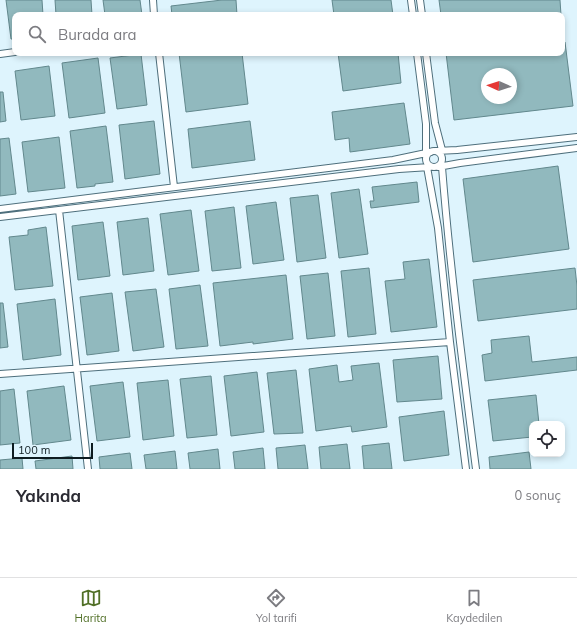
<!DOCTYPE html>
<html lang="tr">
<head>
<meta charset="utf-8">
<style>
	body { margin:0; font-family:Mulish,sans-serif; background:#f2f2f3; color:#2b2b33 }
	.controls { position:absolute; right:12px; bottom:12px; display:grid; overflow:hidden; border-radius:8px; box-shadow:0 2px 6px #0003 }
	.controls button { width:36px; height:36px; display:grid; place-items:center; padding:0; border:0; border-bottom:1px solid #e1e1e2; background:#fff; color:#2b2b33; font:20px sans-serif }
	.compass { position:absolute; left:481px; top:68px; width:36px; height:36px; border-radius:50%; background:#fff; box-shadow:0 2px 6px #0003; rotate:273deg }
	.scale { position:absolute; left:12px; bottom:10px; width:81px; box-sizing:border-box; padding-left:4px; border:2px solid #0d1b20; border-top:0; font-size:11px; line-height:14px; white-space:nowrap; color:#0d1b20; -webkit-text-stroke:3px #def4fd; paint-order:stroke }
	.list { margin:0; padding:0; list-style:none }
	h2 { display:flex; justify-content:space-between; align-items:center; height:52px; margin:0; padding:0 16px; font-size:17px }
	h2 small { font-size:13px; font-weight:400; color:#7c7c81 }
	.icon { flex:none; width:22px; height:22px; fill:none; stroke:currentColor; stroke-width:2; stroke-linecap:round; stroke-linejoin:round }
	.map { position:relative; flex:none; width:577px; height:469px; overflow:hidden }
	.search { position:absolute; background:#fff; box-shadow:0 2px 6px #0003; left:12px; right:12px; top:12px; height:44px; display:flex; align-items:center; gap:10px; box-sizing:border-box; padding:0 14px; border-radius:8px; color:#7c7c81; font-size:15px }
	.sheet { height:108px; background:#fff }
	nav { display:flex; justify-content:space-around; align-items:center; box-sizing:border-box; height:56px; border-top:1px solid #e1e1e2; background:#fff; font-size:11px; color:#7c7c81 }
	nav a { display:grid; justify-items:center; gap:2px }
	nav .on { color:#506f26 }
	.map>svg:first-child { display:block }
	.building { fill:#91b9be; stroke:#62888d; fill-rule:evenodd }
	.lines { fill:none; stroke-linecap:round; stroke-linejoin:round }
	.minor-casing { stroke:#4e6f7c; stroke-width:8 }
	.minor { stroke:#fff; stroke-width:6 }
</style>
</head>
<body>
<div class="map">
<svg width="577" height="469" viewBox="0 0 577 469">
	<rect width="100%" height="100%" fill="#def4fd"/>
	<path class="building" d="M6,0H42L43,15H15V39H11Z
		M55,0H91L92,15H56Z
		M103,0H140L142,15H105Z
		M222,0H236L237,15H172L171,6Z
		M332,0H391L393,15H334Z
		M439,0H560L561,15H441Z
		M565,42L573,106L454,120L446,53H562V43ZM487,74H511V98H487Z
		M179,53H242L248,104L186,112Z
		M338,53H398L401,83L343,91Z
		M141,54L147,105L117,109L110,58Z
		M98,58L105,113L69,118L62,63Z
		M49,66L55,116L21,120L15,71Z
		M0,92H3L6,121L0,122Z
		M404,103L410,144L350,152L349,138L335,140L332,112Z
		M154,121L160,174L125,179L119,125Z
		M250,121L255,160L192,168L188,129Z
		M106,126L113,182L95,184V186L77,188L70,131Z
		M59,137L65,188L28,192L22,142Z
		M9,138L16,194L0,196V139Z
		M558,166L569,249L473,262L463,179Z
		M417,182L419,202L371,208L370,201H374L372,187Z
		M359,189L368,254L339,258L331,193Z
		M318,195L326,258L297,262L290,198Z
		M276,202L284,260L253,264L246,206Z
		M234,207L241,268L212,271L205,211Z
		M191,210L199,271L168,275L160,214Z
		M148,218L154,271L123,275L117,222Z
		M103,222L110,276L78,280L72,226Z
		M46,227L53,286L15,290L9,237L28,235V230Z
		M429,259L437,327L391,332L385,281L405,279L403,262Z
		M369,268L376,334L348,337L341,271Z
		M575,268L577,286V309L478,321L473,280Z
		M328,273L335,336L307,339L300,276Z
		M286,275L293,339L253,344V342L220,346L213,283Z
		M200,285L208,346L176,349L169,289Z
		M156,289L164,347L133,351L125,292Z
		M112,293L119,351L87,355L80,297Z
		M55,299L61,355L23,360L17,304Z
		M0,303H3L8,347L0,348Z
		M529,336L532,362L577,357V370L485,381L482,355L492,353L491,340Z
		M438,356L442,399L397,402L393,360Z
		M379,363L387,427L352,432L351,426L316,431L309,369L337,365L339,382L353,380L351,366Z
		M296,370L303,433L274,434L267,373Z
		M257,372L264,432L231,436L224,376Z
		M211,376L217,435L187,438L180,379Z
		M168,380L174,436L143,440L137,383Z
		M123,382L130,437L97,441L90,386Z
		M64,386L71,440L33,445L27,391Z
		M14,389L20,443L0,445V391Z
		M536,395L539,424H532V437L493,441L488,400Z
		M444,411L449,455L404,461L399,417Z
		M389,443L392,469H364L362,446Z
		M347,444L350,469H321L319,447Z
		M305,445L308,469H278L276,448Z
		M263,448L265,469H235L233,452Z
		M218,449L220,469H190L188,453Z
		M175,451L177,469H146L144,455Z
		M529,452L531,469H490L489,457Z
		M130,453L132,469H100L99,457Z
		M72,456L73,469H36L35,461Z
		M22,458L23,469H0V460Z"/>
	<g class="lines">
		<defs>
			<path id="minor" d="M153,0L154,15
				M411,0L413,15
				M420,0L422,15
				M159,53L174,187
				M417,53L426,124V153
				M426,53L435,123L442,150
				M0,54L15,52
				M426 159a8 8 0 1 1 16 0a8 8 0 1 1-16 0Z
				M436,151L457,150L577,137
				M427,167L438,228L450,342L466,469
				M438,167L460,163L577,148
				M442,167C450,268 463,368 476,469
				M0,209L393,160L431,152
				M59,210L88,469
				M0,217L399,169L430,167
				M0,374L450,342"/>
		</defs>
		<use href="#minor" class="minor-casing"/>
		<use href="#minor" class="minor"/>
	</g>
</svg>
<div class="controls">
<button><svg class="icon" aria-label="locate" viewBox="0 0 24 24"><circle cx="12" cy="12" r="6"/><path d="M12 2v4M12 18v4M2 12h4M18 12h4"/></svg></button>
</div>
<svg class="compass" viewBox="-18 -18 36 36"><path d="M0-13l5 13h-10z" fill="#e53935"/><path d="M0 13l5-13h-10z" fill="#7c7c81"/></svg>
<div class="scale">100 m</div>
<div class="search"><svg class="icon" aria-label="search" viewBox="0 0 24 24"><circle cx="10" cy="10" r="6"/><path d="M15 15l6 6"/></svg>Burada ara</div>
</div>
<section class="sheet">
<h2>Yakında<small>0 sonuç</small></h2>
<ul class="list">
</ul>
</section>
<nav>
<a class="on"><svg class="icon" aria-label="map" viewBox="0 0 24 24"><path d="M3 6l6-2 6 2 6-2v14l-6 2-6-2-6 2zM9 4v14M15 6v14"/></svg>Harita</a>
<a><svg class="icon" aria-label="directions" viewBox="0 0 24 24"><path d="M12 3l9 9-9 9-9-9zM9 14v-3h6M13 9l2 2-2 2"/></svg>Yol tarifi</a>
<a><svg class="icon" aria-label="saved" viewBox="0 0 24 24"><path d="M7 4h10v16l-5-4-5 4z"/></svg>Kaydedilen</a>
</nav>
</body>
</html>
